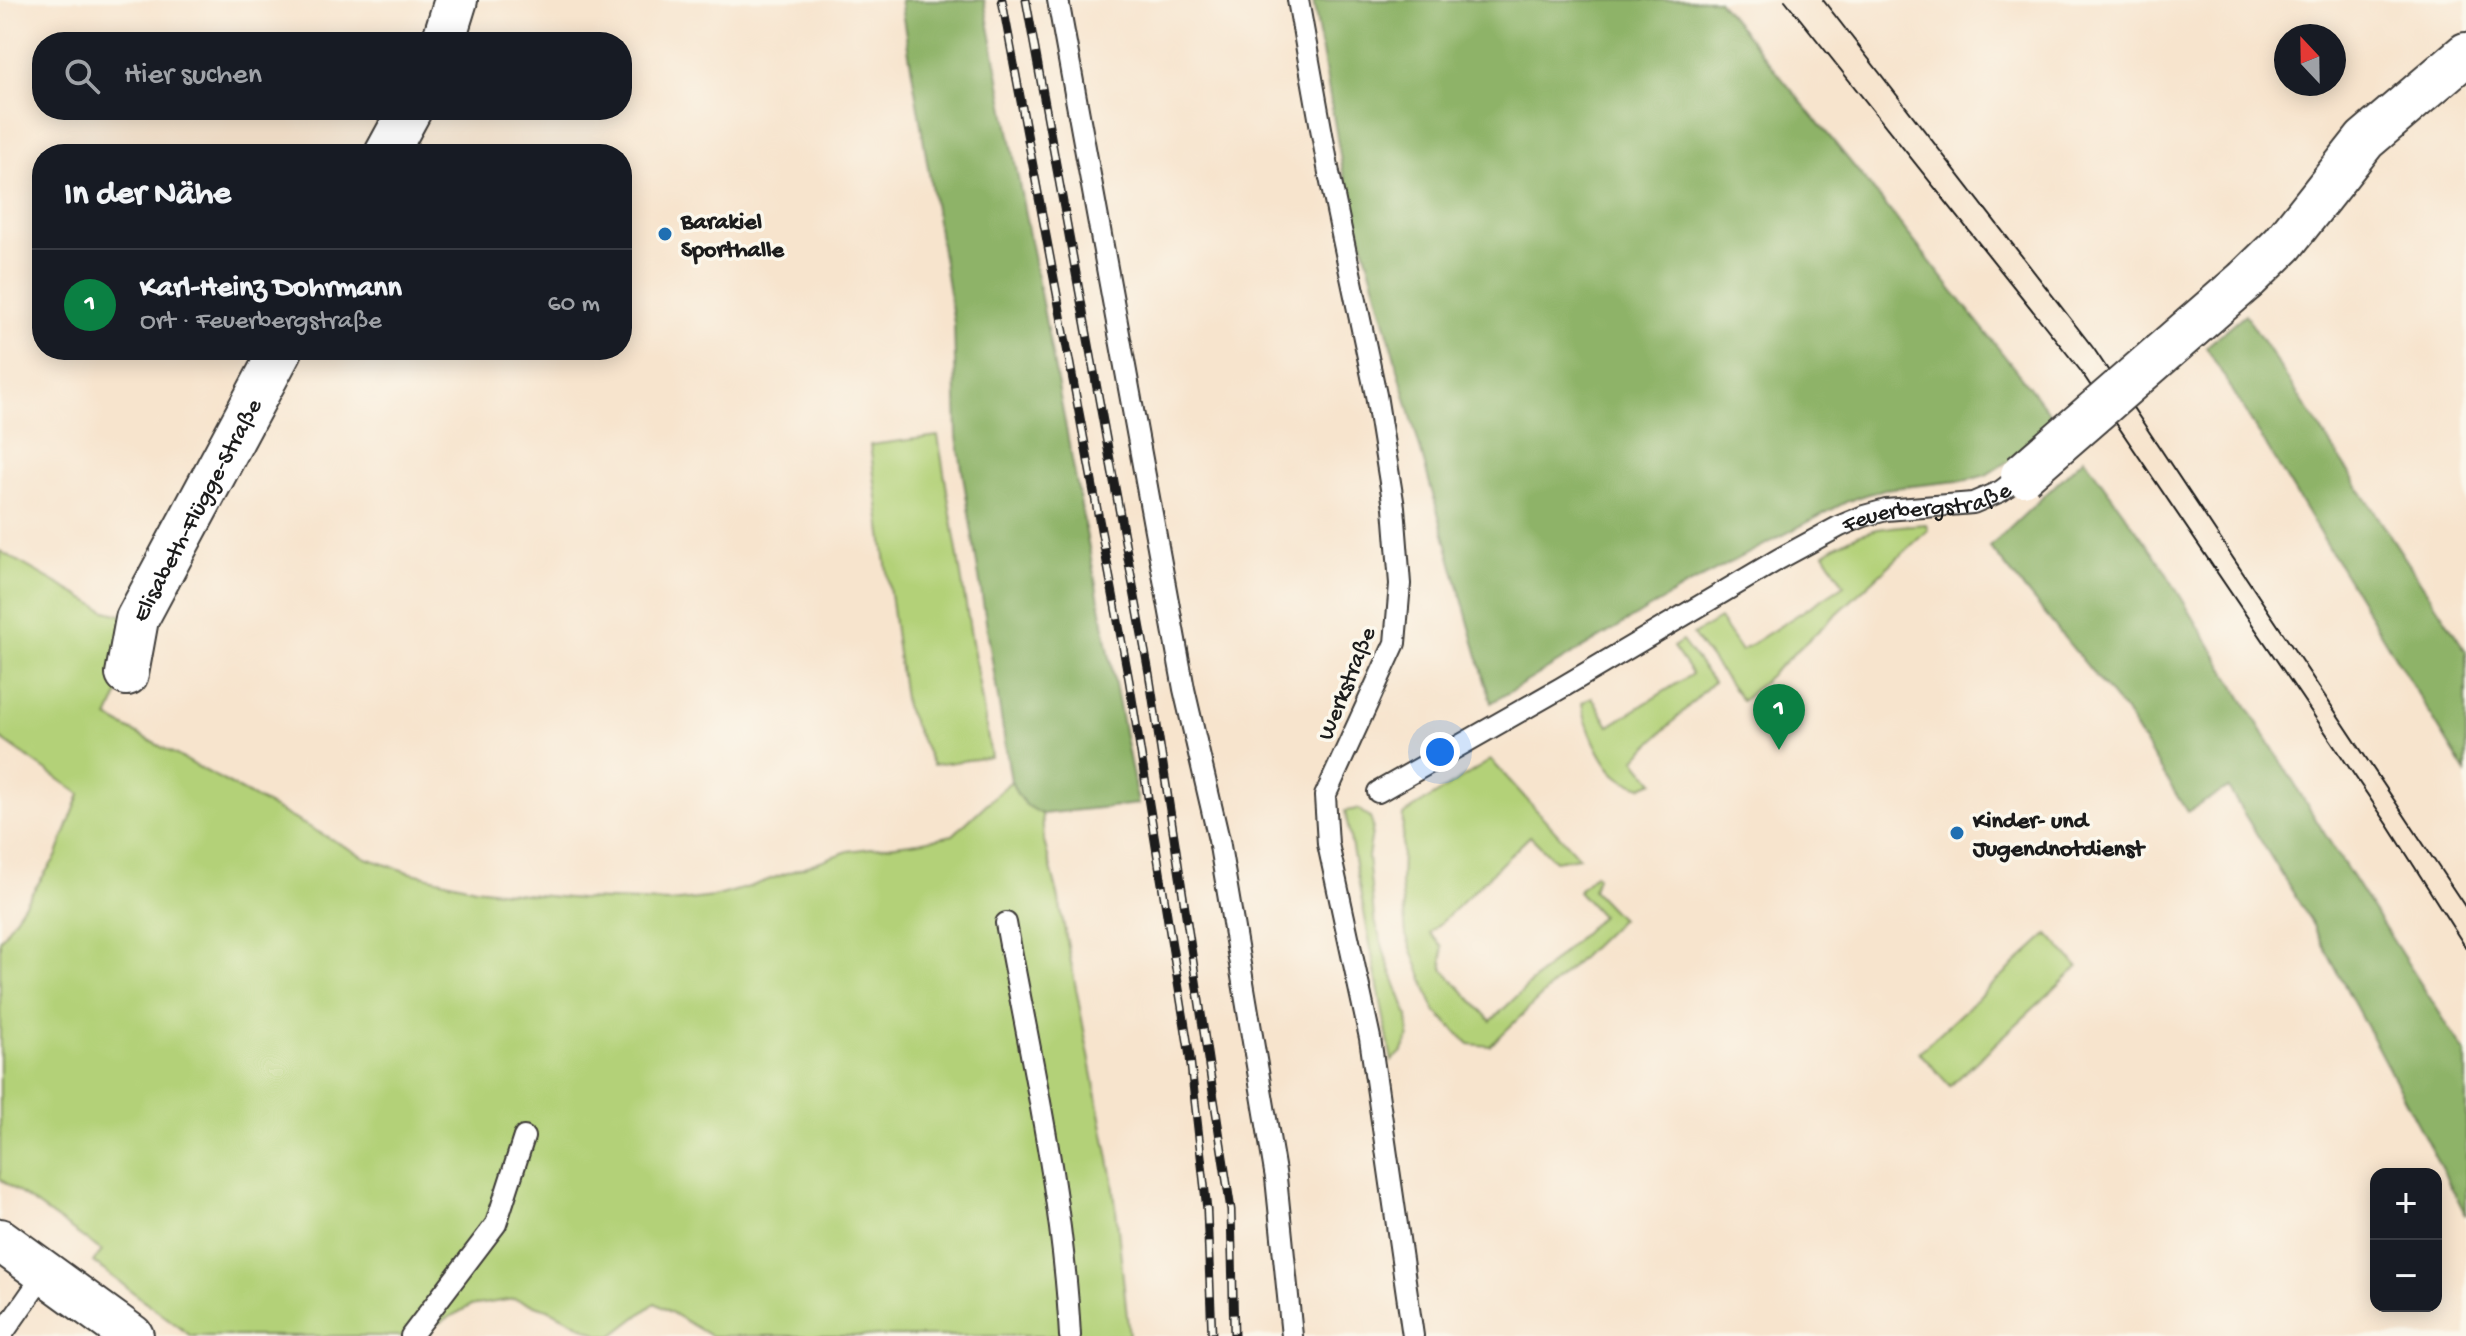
<!DOCTYPE html>
<html lang="de">
<head>
<meta charset="utf-8">
<style>
	body { margin:0; font-family:"Gochi Hand",sans-serif; background:#20242c; color:#f1f3f6 }
	.controls { position:absolute; right:24px; bottom:24px; display:grid; overflow:hidden; border-radius:16px; box-shadow:0 4px 20px #0003 }
	.controls button { width:72px; height:72px; display:grid; place-items:center; padding:0; border:0; border-bottom:2px solid #363941; background:#171b24; color:#f1f3f6; font:40px sans-serif }
	.compass { position:absolute; left:2274px; top:24px; width:72px; height:72px; border-radius:50%; background:#171b24; box-shadow:0 4px 20px #0003; rotate:338deg }
	.you { position:absolute; left:1440px; top:752px; width:28px; height:28px; margin:-20px; border:6px solid #fff; border-radius:50%; background:#1a73e8; box-shadow:0 0 0 12px #1a73e833 }
	.badge { display:grid; place-items:center; width:52px; height:52px; border-radius:50%; background:#0b8043; color:#fff; font-size:26px; font-weight:700 }
	.pin { position:absolute; translate:-50% -66px; filter:drop-shadow(0 2px 4px #0008) }
	.pin::after { content:''; position:absolute; top:42px; width:28px; height:24px; background:inherit; clip-path:polygon(0 0,100% 0,50% 100%) }
	.list { margin:0; padding:0; list-style:none }
	h2 { display:flex; justify-content:space-between; align-items:center; height:104px; margin:0; padding:0 32px; font-size:34px }
	h2 small { font-size:26px; font-weight:400; color:#9ea1a6 }
	.list li { display:grid; grid-template-columns:52px 1fr auto; gap:24px; align-items:center; box-sizing:border-box; height:112px; padding:0 32px; border-top:2px solid #363941 }
	.list b { display:block; font-size:30px; white-space:nowrap }
	.list p { margin:0; font-size:26px; white-space:nowrap; color:#9ea1a6 }
	.list em { font-size:26px; font-style:normal; color:#9ea1a6 }
	.icon { flex:none; width:44px; height:44px; fill:none; stroke:currentColor; stroke-width:2; stroke-linecap:round; stroke-linejoin:round }
	.map { position:relative; flex:none; width:2466px; height:1336px; overflow:hidden }
	.search { position:absolute; background:#171b24; box-shadow:0 4px 20px #0003; left:32px; top:32px; width:600px; height:88px; display:flex; align-items:center; gap:20px; box-sizing:border-box; padding:0 28px; border-radius:32px; color:#9ea1a6; font-size:30px }
	.panel { position:absolute; background:#171b24; box-shadow:0 4px 20px #0003; left:32px; top:144px; width:600px; height:216px; border-radius:32px }
	.map>svg:first-child { display:block }
	.green { fill:#b3d178; stroke:#68764a; stroke-width:2 }
	.forest { fill:#8eb368; stroke:#556842; stroke-width:2 }
	.lines { fill:none; stroke-linecap:round; stroke-linejoin:round }
	.service-casing { stroke:#3d3a37; stroke-width:24 }
	.minor-casing { stroke:#3d3a37; stroke-width:46 }
	.service { stroke:#fff; stroke-width:20 }
	.minor { stroke:#fff; stroke-width:42 }
	.tram { stroke:#1c1c1c; stroke-width:2 }
	.rail-casing { stroke:#1c1c1c; stroke-width:9 }
	.rail { stroke:#fbf7ec; stroke-width:6; stroke-dasharray:18; stroke-linecap:butt }
	.minor-bridge-casing { stroke:#3d3a37; stroke-width:46; stroke-linecap:butt }
	.minor-bridge { stroke:#fff; stroke-width:42 }
	.poi-dot { fill:#1f6fb2; stroke:#fbf7ec; stroke-width:3 }
	.labels { text-anchor:middle; stroke-width:7; stroke-linejoin:round; paint-order:stroke }
	.poi-label { font-size:24px; font-weight:bold; fill:#1c1c1c; stroke:#fbf7ec; text-anchor:start }
	.street-label { font-size:24px; fill:#1c1c1c; stroke:#fbf7ec }
</style>
</head>
<body>
<div class="map">
<svg width="2466" height="1336" viewBox="0 0 2466 1336">
	<rect width="100%" height="100%" fill="#fbf7ec"/>
	<filter id="ink" filterUnits="userSpaceOnUse"><feTurbulence type="fractalNoise" baseFrequency=".0125" numOctaves="2"/><feDisplacementMap in="SourceGraphic" scale="16" xChannelSelector="R" yChannelSelector="G"/><feConvolveMatrix kernelMatrix="1 2 1 2 8 2 1 2 1" color-interpolation-filters="sRGB"/></filter>
	<filter id="wash" filterUnits="userSpaceOnUse"><feTurbulence type="fractalNoise" baseFrequency=".006" numOctaves="4" result="noise"/><feDisplacementMap in="SourceGraphic" scale="32" xChannelSelector="R" yChannelSelector="G"/><feGaussianBlur stdDeviation="1.8" result="paint"/><feColorMatrix in="noise" values="0 0 0 0 0 0 0 0 0 0 0 0 0 0 0 0 0 1.4 0 .05"/><feComposite in="paint" operator="in"/></filter>
	<g filter="url(#wash)">
		<rect width="100%" height="100%" fill="#f7e4cd"/>
		<path class="green" d="M938,436L991,757L933,765L905,706L870,445Z
			M1926,524L1928,530L1742,701L1693,635L1719,619L1741,651L1844,585L1824,553C1864,528 1880,527 1926,524Z
			M0,551L106,611L137,619L127,674L108,718L366,858L408,872L475,888L515,893L579,899L671,902L714,897L749,887L848,851L918,842L953,835L1011,781C1018,798 1026,805 1042,814L1044,841L1058,895L1113,1180L1129,1336H711L655,1303L612,1336H601L548,1309L514,1299L470,1306L433,1326L425,1336H191L93,1262L102,1251L0,1179V940L56,857L80,794L0,738Z
			M1682,641L1713,682L1635,759L1654,782L1642,787C1634,784 1625,782 1619,777C1602,765 1584,723 1582,703L1592,697L1609,726L1692,674L1673,647Z
			M1491,760L1579,857L1555,861L1530,836L1430,933L1442,946L1443,969L1491,1021L1601,916L1578,891L1595,874L1597,877L1593,890L1621,919L1490,1046L1469,1044L1435,1011L1406,935L1401,884L1403,815Z
			M1358,809L1370,818L1373,826L1368,857L1374,917L1386,958L1408,1016L1409,1037L1403,1051L1392,1061L1345,811Z
			M2048,934L2078,967L1950,1086L1919,1052Z"/>
		<path class="forest" d="M900,0H984L1138,804L1042,814L1026,805L1017,794L1011,781L957,437L954,323Z
			M1313,0H1718L1879,197L2055,420L2010,460L1986,475L1968,480L1884,489L1848,501L1688,585L1491,703L1343,172Z
			M2245,314L2466,651V773L2206,347Z
			M2084,458L2159,561L2326,836L2466,1054V1215L2310,920L2228,788L2187,812L2125,712L1990,547Z"/>
	</g>
	<g filter="url(#ink)">
		<g class="lines">
			<defs>
				<g id="service">
					<path d="M1058,0L1184,689L1219,840L1276,1178L1292,1336"/>
					<path d="M1298,0L1329,173L1376,395L1394,507L1400,584L1395,643L1325,796L1328,844L1370,1038L1413,1336"/>
					<path id="s1" d="M1378,792L1561,688L1779,559L1840,526L1864,516L1886,510L1973,503L2001,491L2022,475"/>
					<path d="M1006,923C1031,1059 1063,1197 1070,1336"/>
					<path d="M1,1336L45,1273"/>
					<path d="M411,1336L496,1224L524,1137"/>
				</g>
				<g id="minor">
					<path d="M443,42L456,0"/>
					<path d="M386,154L410,110"/>
					<path d="M2246,280L2283,244L2365,140L2466,54"/>
					<path id="s2" d="M127,674L137,619L281,350"/>
					<path d="M0,1240L132,1336"/>
				</g>
			</defs>
			<use href="#service" class="service-casing"/>
			<use href="#minor" class="minor-casing"/>
			<use href="#service" class="service"/>
			<use href="#minor" class="minor"/>
			<path class="tram" d="M1785,0L2080,370L2388,825L2466,948
				M1823,0L2094,349L2466,908"/>
			<defs>
				<path id="rail" d="M1002,0L1129,680L1190,1057L1207,1210L1212,1336
					M1026,0L1149,673L1231,1210L1234,1336"/>
			</defs>
			<use href="#rail" class="rail-casing"/>
			<use href="#rail" class="rail"/>
			<defs>
				<path id="minor-bridge" d="M2022,475L2246,280"/>
			</defs>
			<use href="#minor-bridge" class="minor-bridge-casing"/>
			<use href="#minor-bridge" class="minor-bridge"/>
		</g>
	</g>
	<g class="poi-dot">
		<circle cx="665" cy="234" r="8"/>
		<circle cx="1957" cy="833" r="8"/>
	</g>
	<g class="labels">
		<g class="poi-label">
			<text x="681" y="228">Barakiel<tspan x="681" dy="28">Sporthalle</tspan></text>
			<text x="1973" y="827">Kinder- und<tspan x="1973" dy="28">Jugendnotdienst</tspan></text>
		</g>
		<g class="street-label">
			<text dy="8" stroke="none"><textPath href="#s1" startOffset="622">Feuerbergstraße</textPath></text>
			<text dy="8" stroke="none"><textPath href="#s2" startOffset="180">Elisabeth-Flügge-Straße</textPath></text>
			<text transform="translate(1345 683) rotate(-68)" y="8">Werkstraße</text>
		</g>
	</g>
</svg>
<div class="controls">
<button>+</button>
<button>−</button>
</div>
<svg class="compass" viewBox="-18 -18 36 36"><path d="M0-13l5 13h-10z" fill="#e53935"/><path d="M0 13l5-13h-10z" fill="#9ea1a6"/></svg>
<div class="you"></div>
<div class="pin badge" style="left:1779px;top:750px">1</div>
<div class="search"><svg class="icon" aria-label="search" viewBox="0 0 24 24"><circle cx="10" cy="10" r="6"/><path d="M15 15l6 6"/></svg>Hier suchen</div>
<section class="panel">
<h2>In der Nähe<small></small></h2>
<ul class="list">
<li><span class="badge">1</span><div><b>Karl-Heinz Dohrmann</b><p>Ort · Feuerbergstraße</p></div><em>60 m</em></li>
</ul>
</section>
</div>
</body>
</html>
